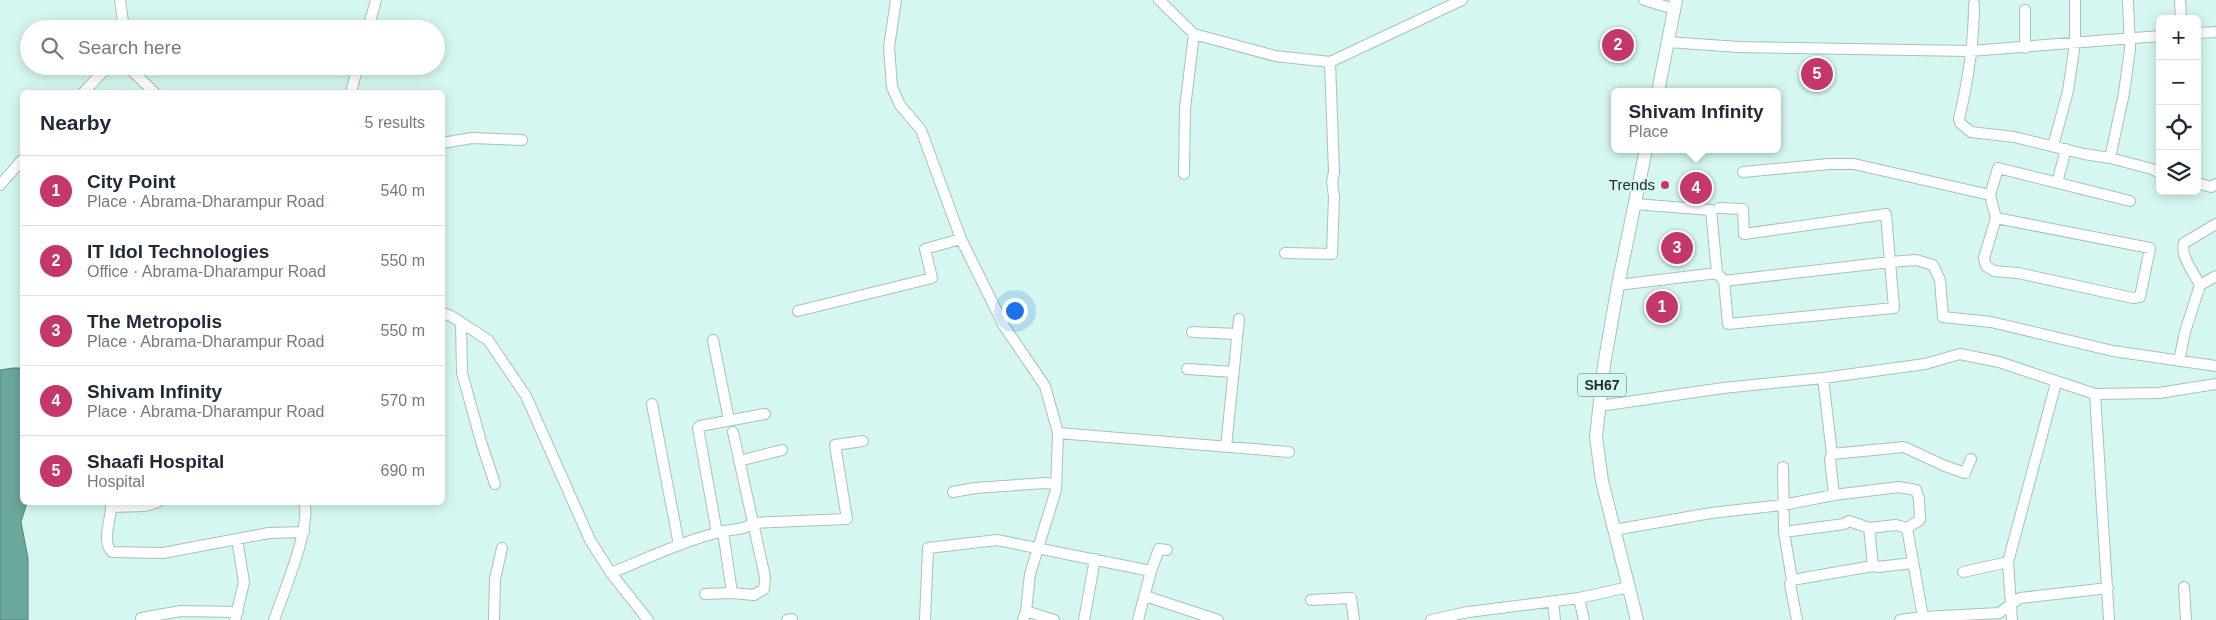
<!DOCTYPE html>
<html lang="en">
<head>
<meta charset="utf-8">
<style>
	body { margin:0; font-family:Helvetica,sans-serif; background:#f2f2f3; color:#1f2937 }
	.controls { position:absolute; right:15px; top:15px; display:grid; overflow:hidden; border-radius:8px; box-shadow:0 2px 12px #0003 }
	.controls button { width:45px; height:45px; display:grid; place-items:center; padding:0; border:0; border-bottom:1px solid #e0e1e3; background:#fff; color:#1f2937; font:25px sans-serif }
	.you { position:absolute; left:1014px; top:310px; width:18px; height:18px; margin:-12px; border:4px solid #fff; border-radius:50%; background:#1a73e8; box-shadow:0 0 0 8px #1a73e833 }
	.badge { display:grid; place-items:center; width:32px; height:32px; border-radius:50%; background:#c3376a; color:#fff; font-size:16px; font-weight:700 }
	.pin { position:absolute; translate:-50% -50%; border:2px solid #fff; box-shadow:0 1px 5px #0006 }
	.popup { position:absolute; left:1611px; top:88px; width:170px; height:65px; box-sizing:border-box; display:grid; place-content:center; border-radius:8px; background:#fff; filter:drop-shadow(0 1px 4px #0005); font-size:16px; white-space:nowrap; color:#747a83 }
	.popup b { font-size:19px; color:#1f2937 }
	.popup::after { content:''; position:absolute; left:50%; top:100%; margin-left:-10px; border:10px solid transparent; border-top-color:#fff }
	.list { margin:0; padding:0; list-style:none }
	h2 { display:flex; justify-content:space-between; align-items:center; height:65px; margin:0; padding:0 20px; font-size:21px }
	h2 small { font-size:16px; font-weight:400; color:#747a83 }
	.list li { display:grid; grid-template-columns:32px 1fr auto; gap:15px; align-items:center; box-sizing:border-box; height:70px; padding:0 20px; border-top:1px solid #e0e1e3 }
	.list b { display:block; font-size:19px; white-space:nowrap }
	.list p { margin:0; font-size:16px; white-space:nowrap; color:#747a83 }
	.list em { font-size:16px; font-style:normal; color:#747a83 }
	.icon { flex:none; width:28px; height:28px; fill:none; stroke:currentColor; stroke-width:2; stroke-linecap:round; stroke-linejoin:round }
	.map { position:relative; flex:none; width:2216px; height:620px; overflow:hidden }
	.search { position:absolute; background:#fff; box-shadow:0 2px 12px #0003; left:20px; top:20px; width:425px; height:55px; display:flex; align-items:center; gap:12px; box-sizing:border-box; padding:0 18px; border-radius:28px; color:#747a83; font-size:19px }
	.panel { position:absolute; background:#fff; box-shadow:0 2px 12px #0003; left:20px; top:90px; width:425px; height:415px; border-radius:8px }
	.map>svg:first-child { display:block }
	.water { fill:#6aa79d; stroke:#55837b }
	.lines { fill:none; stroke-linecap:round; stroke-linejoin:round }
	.minor-casing { stroke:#a3c3bd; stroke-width:12 }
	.major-casing { stroke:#a3c3bd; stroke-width:14 }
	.minor { stroke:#fff; stroke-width:10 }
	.major { stroke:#fff; stroke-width:12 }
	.poi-dot { fill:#c3376a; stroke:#d6f7f1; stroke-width:2 }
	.labels { text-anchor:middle; stroke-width:4; stroke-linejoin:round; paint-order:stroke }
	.shield { fill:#d6f7f1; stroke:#596b68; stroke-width:1 }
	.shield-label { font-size:14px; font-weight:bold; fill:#232f2d }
	.poi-label { font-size:15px; fill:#232f2d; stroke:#d6f7f1; text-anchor:end }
</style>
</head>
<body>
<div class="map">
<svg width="2216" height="620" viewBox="0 0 2216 620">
	<rect width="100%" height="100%" fill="#d6f7f1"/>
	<path class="water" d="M13,368H22V502L27,503L21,522L28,558V620H0V370Z"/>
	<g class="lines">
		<defs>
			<path id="minor" d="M120,0L124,29
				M896,0L889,47L892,87L900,105L921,130L961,239L1004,326L1045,386L1058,433L1056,490L1030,574L1026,611L1023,620
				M1159,0L1194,34L1275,56L1330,62L1462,0
				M1644,0L1674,9
				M2180,0L2181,19
				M1974,4C1974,42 1968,81 1959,119L1960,123L1971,132L2014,137L2084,154L2110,158L2152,169L2160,173
				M2025,10V48
				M368,29L376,0
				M2197,33L2216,32
				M1667,42L1739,47L1970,51L2160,36
				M127,66L154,92
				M84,92L108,66
				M351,92L358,66
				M442,143L472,138L522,140
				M2053,146L2068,91L2075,43V0
				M2110,158L2124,93L2130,49L2128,0
				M1743,172L1829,164H1854L1990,195L1996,218L1984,258L1986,266L1994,271L2018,273L2133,298L2140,297L2150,248L1996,218
				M1184,174L1185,108L1194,34
				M2057,183L2066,149
				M2197,183L2211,187L2216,184
				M0,185L22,160
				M1990,195L1998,168L2130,201
				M1635,204L1711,210L1717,273L1724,281L1890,262L1894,308L1728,324L1724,281
				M1719,208L1743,209L1744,234L1886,214L1890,262L1916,260L1933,265L1940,280L1943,317L1991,322L2113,351L2216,366
				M1285,253L1332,254L1334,196L1332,182L1334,172L1330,62
				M1618,285L1717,273
				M2200,285C2194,273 2180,256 2184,243L2216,224
				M798,311L932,278L925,249L961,239
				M442,313L451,316L488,340L526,396L590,540L611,573L648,620
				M461,323L462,373L482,445L495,484
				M1192,332L1237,334
				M713,340L729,420
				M2179,361L2185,332L2200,285L2216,276
				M1187,369L1233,372
				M1823,378L1832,454L1830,459L1834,495
				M2095,394L2109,620
				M652,404L679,545
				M1600,406L1723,388L1823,378L1925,364L1960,354L1999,362L2095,394L2159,393L2216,384
				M1058,433L1289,452
				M1226,447L1239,319
				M1832,454L1904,447L1945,466L1965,473L1971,459
				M739,461L782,450
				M1783,467L1784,532L1792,580L1790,584L1797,620
				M953,492L975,488L1045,483L1055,484
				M111,502C113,517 100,540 112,552L163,553L269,533L304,532
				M111,507L145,506L158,502
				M1869,528L1873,566
				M1907,528L1923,617
				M1614,530L1711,513L1783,505L1834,495L1899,487L1916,490L1919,499L1920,520L1907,528L1896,525L1869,528L1849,521L1844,524L1784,532
				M723,531L732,593
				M717,533L698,428L700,426L765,414
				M1963,572L2008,562
				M611,573C648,558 685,540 724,531C734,529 745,530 753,523L847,519L835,445L863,441
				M1792,580L1873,566L1878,567L1912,563
				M2184,587L2186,620
				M705,594L732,593L754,595L764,589L765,577L733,432
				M1145,596L1218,620
				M1579,598L1584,620
				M1311,600L1351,598L1354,620
				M1553,602L1555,620
				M1026,611L1054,620
				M141,618L181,611L238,612
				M235,620L244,582L237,539
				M274,620C283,594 312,526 304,502
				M494,620L495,579L502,548
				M787,620L792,619
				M925,620L928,548L997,540L1151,571
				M1084,620L1095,559
				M1138,620L1151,571L1159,549L1167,550
				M1431,620L1468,612L1579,598L1629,587
				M1900,620L1923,617L1999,613L2020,598L2108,588
				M2012,620L2008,562L2056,383"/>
			<path id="major" d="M1658,92L1676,0
				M1637,620L1602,481L1596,437L1604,365L1618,285L1646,149"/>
		</defs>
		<use href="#minor" class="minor-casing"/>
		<use href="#major" class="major-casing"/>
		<use href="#minor" class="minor"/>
		<use href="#major" class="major"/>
	</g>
	<circle class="poi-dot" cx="1665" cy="185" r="5"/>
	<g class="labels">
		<rect class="shield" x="1578" y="373.5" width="48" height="23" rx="4"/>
		<g class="shield-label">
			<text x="1602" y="390">SH67</text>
		</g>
		<g class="poi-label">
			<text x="1655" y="190">Trends</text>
		</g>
	</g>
</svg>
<div class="controls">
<button>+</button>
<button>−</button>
<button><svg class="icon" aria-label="locate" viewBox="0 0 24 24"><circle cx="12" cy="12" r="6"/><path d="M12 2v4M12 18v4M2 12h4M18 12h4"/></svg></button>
<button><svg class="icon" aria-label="layers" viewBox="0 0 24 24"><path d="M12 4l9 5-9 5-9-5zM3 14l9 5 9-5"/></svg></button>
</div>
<div class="you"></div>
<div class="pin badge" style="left:1662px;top:307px">1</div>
<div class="pin badge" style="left:1618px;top:45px">2</div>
<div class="pin badge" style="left:1677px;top:248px">3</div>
<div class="pin badge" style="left:1696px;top:188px">4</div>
<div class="popup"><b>Shivam Infinity</b>Place</div>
<div class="pin badge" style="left:1817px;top:74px">5</div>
<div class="search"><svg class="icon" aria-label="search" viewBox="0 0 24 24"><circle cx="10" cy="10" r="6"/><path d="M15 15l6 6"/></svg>Search here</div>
<section class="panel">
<h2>Nearby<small>5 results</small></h2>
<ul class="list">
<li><span class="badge">1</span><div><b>City Point</b><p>Place · Abrama-Dharampur Road</p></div><em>540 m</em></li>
<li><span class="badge">2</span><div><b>IT Idol Technologies</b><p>Office · Abrama-Dharampur Road</p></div><em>550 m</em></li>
<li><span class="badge">3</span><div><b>The Metropolis</b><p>Place · Abrama-Dharampur Road</p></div><em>550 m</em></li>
<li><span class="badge">4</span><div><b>Shivam Infinity</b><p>Place · Abrama-Dharampur Road</p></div><em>570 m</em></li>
<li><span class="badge">5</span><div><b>Shaafi Hospital</b><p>Hospital</p></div><em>690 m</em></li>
</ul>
</section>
</div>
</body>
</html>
